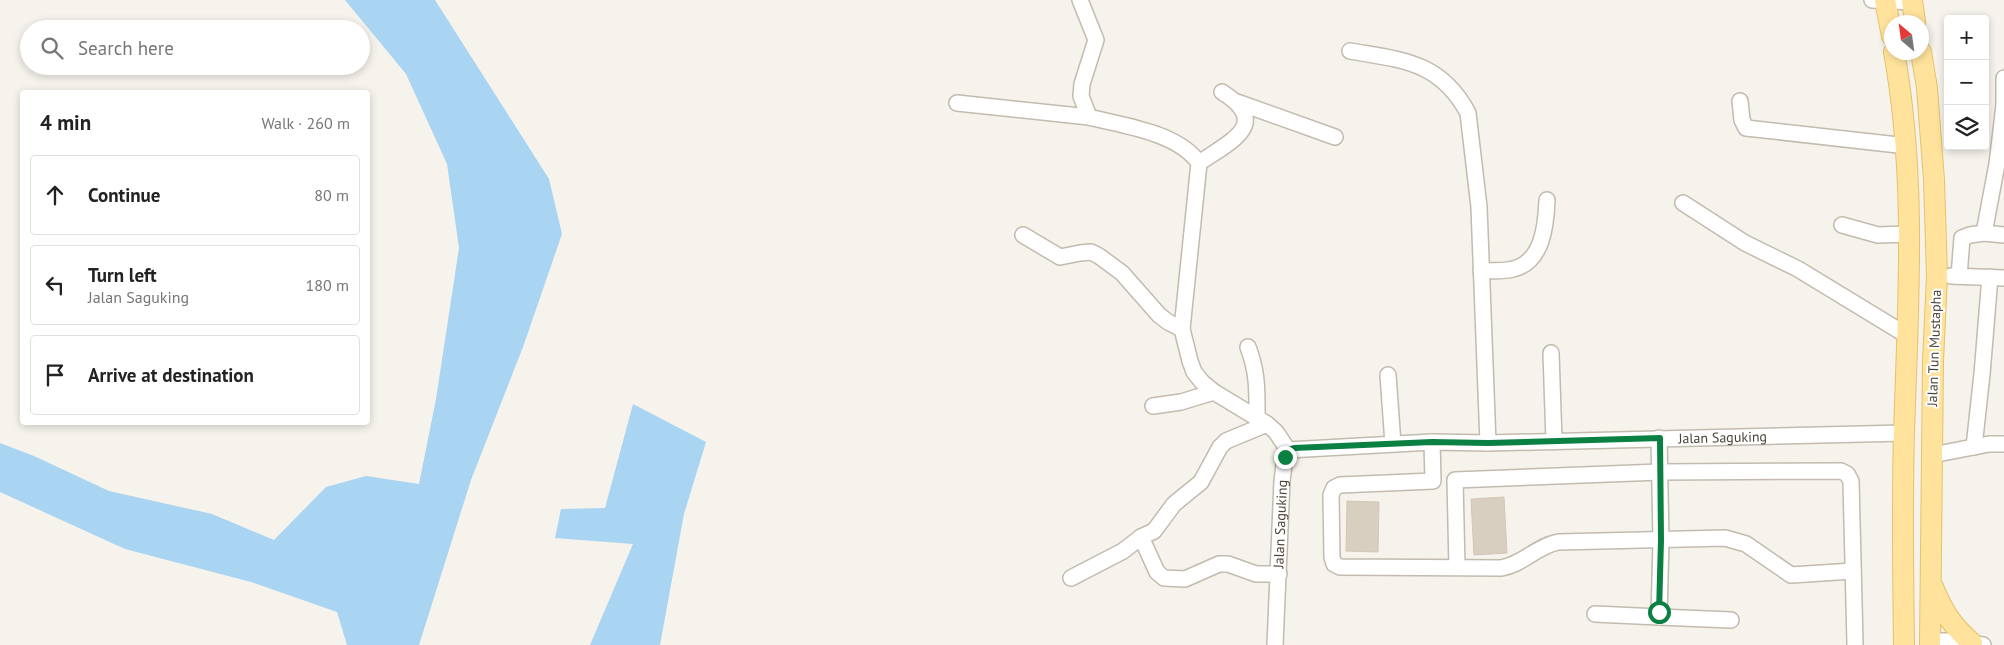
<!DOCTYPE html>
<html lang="en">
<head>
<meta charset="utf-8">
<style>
	body { margin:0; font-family:"PT Sans",sans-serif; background:#f2f2f2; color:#222 }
	.controls { position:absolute; right:15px; top:15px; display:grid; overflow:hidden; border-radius:5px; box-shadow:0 2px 8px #0003 }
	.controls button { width:45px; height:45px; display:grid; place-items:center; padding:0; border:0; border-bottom:1px solid #e0e0e0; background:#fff; color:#222; font:25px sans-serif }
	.compass { position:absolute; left:1884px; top:15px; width:45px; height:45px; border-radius:50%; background:#fff; box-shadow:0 2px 8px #0003; rotate:331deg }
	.stop { position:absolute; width:15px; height:15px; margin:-11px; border:4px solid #0b8043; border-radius:50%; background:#fff }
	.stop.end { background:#0b8043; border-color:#fff; box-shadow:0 1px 5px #0008 }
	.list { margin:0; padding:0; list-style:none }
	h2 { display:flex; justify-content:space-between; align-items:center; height:65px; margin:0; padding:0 20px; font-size:21px }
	h2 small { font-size:16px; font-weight:400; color:#767676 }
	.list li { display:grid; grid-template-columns:32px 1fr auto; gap:15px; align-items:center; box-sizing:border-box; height:80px; margin:0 10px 10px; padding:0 10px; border:1px solid #e0e0e0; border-radius:5px }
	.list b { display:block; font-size:19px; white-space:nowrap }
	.list p { margin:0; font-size:16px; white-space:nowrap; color:#767676 }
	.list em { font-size:16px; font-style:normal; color:#767676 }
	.icon { flex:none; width:28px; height:28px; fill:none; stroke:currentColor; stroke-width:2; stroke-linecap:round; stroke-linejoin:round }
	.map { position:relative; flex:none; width:2004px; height:645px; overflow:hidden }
	.search { position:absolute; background:#fff; box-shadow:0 2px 8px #0003; left:20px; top:20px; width:350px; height:55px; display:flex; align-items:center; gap:12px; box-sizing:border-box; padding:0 18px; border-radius:28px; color:#767676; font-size:19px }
	.panel { position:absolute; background:#fff; box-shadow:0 2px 8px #0003; left:20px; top:90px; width:350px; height:335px; border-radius:5px }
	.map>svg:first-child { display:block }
	.water { fill:#a9d4f2 }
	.building { fill:#d8cfc1; stroke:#d3c7b4 }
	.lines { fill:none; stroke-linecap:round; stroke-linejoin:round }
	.minor-casing { stroke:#c2bbae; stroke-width:18 }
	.major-casing { stroke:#e6c16a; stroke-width:22 }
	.minor { stroke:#fff; stroke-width:15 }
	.major { stroke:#ffe39c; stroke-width:20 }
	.route { stroke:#0b8043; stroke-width:6 }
	.labels { text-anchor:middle; stroke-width:4; stroke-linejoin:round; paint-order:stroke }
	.street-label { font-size:14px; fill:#4b4439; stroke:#fff }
</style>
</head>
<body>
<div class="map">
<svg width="2004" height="645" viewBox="0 0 2004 645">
	<rect width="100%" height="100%" fill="#f6f3ec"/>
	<path class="water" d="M345,0H435L549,179L562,234L523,347L471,480L419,645H347L337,612L251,582L125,549L0,492V443L34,456L109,491L212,514L274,540L326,487L366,476L419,484L436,399L459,248L447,164L406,74Z
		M633,404L706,442L684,514L660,645H590L633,544L555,538L561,509L605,508Z"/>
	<path class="building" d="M1504,497L1507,553L1474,555L1471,499Z
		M1347,501L1379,502L1378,552L1346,551Z"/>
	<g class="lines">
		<defs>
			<g id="minor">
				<path d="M1080,0L1096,40L1082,84L1081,96L1089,117C1124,126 1177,132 1199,163L1182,329L1190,361L1194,372L1202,382L1214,392L1267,424L1276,432L1288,450"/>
				<path d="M1872,0L1912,2"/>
				<path d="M1350,51C1402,60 1440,61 1468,113L1479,207L1488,443"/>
				<path d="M1740,101L1742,120L1746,128L1907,146"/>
				<path d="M1237,102L1335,137"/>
				<path d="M957,103L1089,117"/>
				<path d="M2004,105V78"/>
				<path d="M1199,163C1229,142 1273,124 1222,92"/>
				<path d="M1683,203L1745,243L1798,269L1908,336"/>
				<path d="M1842,225L1878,235L1909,234"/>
				<path d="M1984,233L2004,235"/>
				<path d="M1023,235L1060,257L1080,253L1091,252L1099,256L1122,273L1159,315L1168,322L1182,329"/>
				<path d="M1481,271C1491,270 1503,272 1513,269C1543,262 1546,225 1547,200"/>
				<path d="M1951,276L2004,278"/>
				<path d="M1959,276L1962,238L1970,235L1984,233L1997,164L2004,105"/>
				<path d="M1248,347C1258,373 1257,392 1257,419"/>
				<path d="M1551,353L1554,441"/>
				<path d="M1388,375L1393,444"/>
				<path d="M1153,406L1181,402L1214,392"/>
				<path d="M1432,442L1433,481L1340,485L1334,488L1331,495L1332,557L1334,564L1340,567L1501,568C1522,565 1537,546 1558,542L1725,538L1746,544L1791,575L1853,571"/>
				<path d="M1974,447L1982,374L1990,277"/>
				<path id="s1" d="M1288,450L1432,442L1488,443L1904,433"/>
				<path d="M1932,455L1989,444H2004"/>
				<path d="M1141,537L1157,572L1164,578L1185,579L1219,564H1228L1256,574H1279"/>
				<path d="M1457,567L1455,480L1660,472L1841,471L1847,474L1851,481L1855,644"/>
				<path d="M1071,578L1123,551L1141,537L1154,531L1174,504L1201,482L1220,447L1226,441L1267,424"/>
				<path d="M1595,614L1659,617L1661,540L1659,438"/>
				<path d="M1659,617L1731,620"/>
				<path d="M1930,641H1950L1983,645"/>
				<path id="s2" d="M1275,645L1282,481L1285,457L1288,450"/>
			</g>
			<path id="major" d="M1885,0L1892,36
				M1912,0L1915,22
				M1894,52C1917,178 1908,307 1904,433C1902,504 1903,574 1904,645
				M1921,52L1927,88L1934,180L1937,276L1933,361L1930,645
				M1933,587C1943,611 1951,625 1972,643"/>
		</defs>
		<use href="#minor" class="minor-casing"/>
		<use href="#major" class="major-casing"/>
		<use href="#minor" class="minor"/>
		<use href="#major" class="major"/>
	</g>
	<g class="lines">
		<path class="route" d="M1285,457L1288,450L1294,448L1432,442L1488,443L1660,438L1661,540L1659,612"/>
	</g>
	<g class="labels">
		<g class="street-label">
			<text transform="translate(1934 348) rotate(-88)" y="5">Jalan Tun Mustapha</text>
			<text dy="5" stroke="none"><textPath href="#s1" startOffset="435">Jalan Saguking</textPath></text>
			<text dy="5" stroke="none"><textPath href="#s2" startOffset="121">Jalan Saguking</textPath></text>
		</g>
	</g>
</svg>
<div class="controls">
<button>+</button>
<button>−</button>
<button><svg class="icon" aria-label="layers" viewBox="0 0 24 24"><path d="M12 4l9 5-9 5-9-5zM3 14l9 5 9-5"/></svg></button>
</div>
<svg class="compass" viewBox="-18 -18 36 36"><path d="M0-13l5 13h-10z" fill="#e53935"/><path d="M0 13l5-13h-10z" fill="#767676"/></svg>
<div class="stop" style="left:1659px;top:612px"></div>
<div class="stop end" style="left:1285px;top:457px"></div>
<div class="search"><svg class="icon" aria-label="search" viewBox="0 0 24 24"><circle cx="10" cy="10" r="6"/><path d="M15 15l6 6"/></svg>Search here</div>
<section class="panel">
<h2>4 min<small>Walk · 260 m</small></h2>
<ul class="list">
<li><svg class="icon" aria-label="ahead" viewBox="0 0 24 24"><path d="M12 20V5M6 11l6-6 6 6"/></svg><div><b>Continue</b></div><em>80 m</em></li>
<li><svg class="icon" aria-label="left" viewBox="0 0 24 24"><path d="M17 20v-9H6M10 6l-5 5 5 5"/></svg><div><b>Turn left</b><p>Jalan Saguking</p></div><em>180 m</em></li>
<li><svg class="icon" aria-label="arrive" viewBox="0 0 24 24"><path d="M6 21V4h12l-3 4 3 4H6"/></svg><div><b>Arrive at destination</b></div></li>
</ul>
</section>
</div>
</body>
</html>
